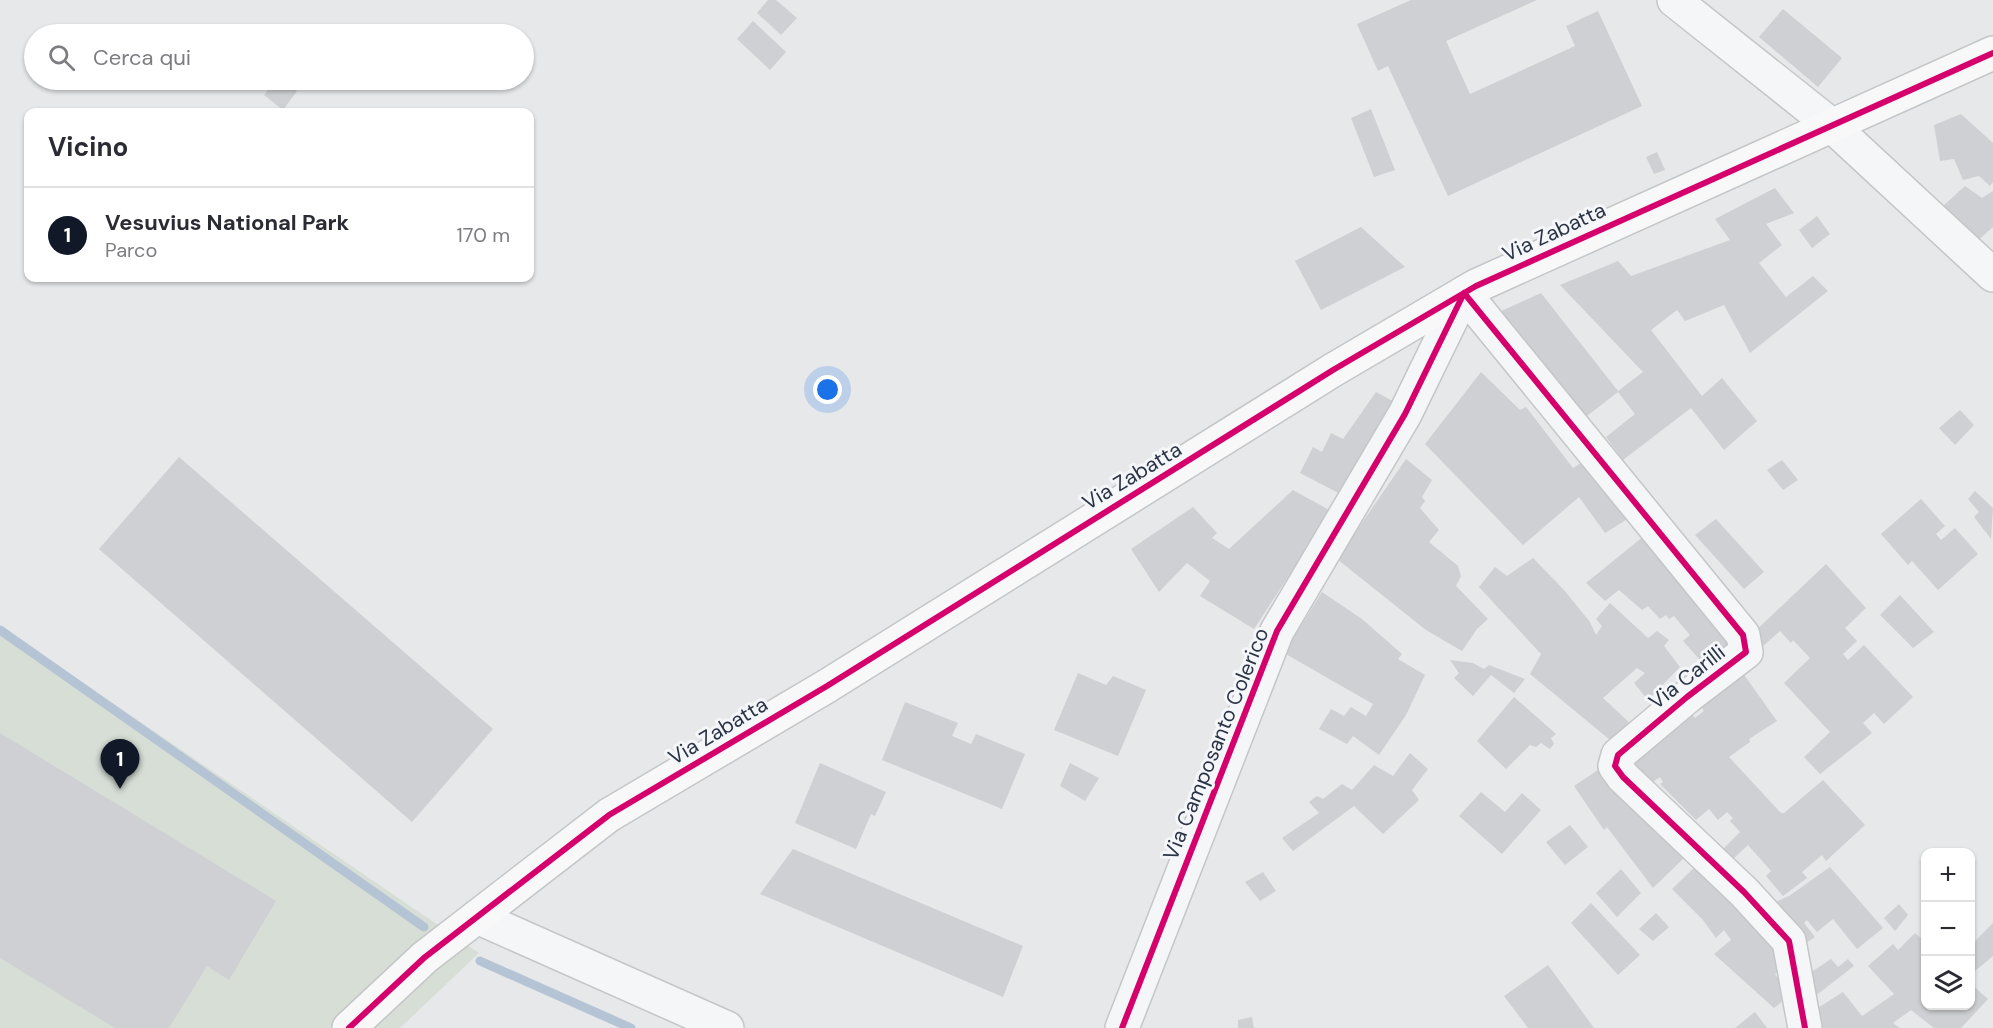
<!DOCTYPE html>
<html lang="it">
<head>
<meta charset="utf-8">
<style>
	body { margin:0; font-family:"DM Sans",sans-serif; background:#f2f2f3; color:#2b2b33 }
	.controls { position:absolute; right:18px; bottom:18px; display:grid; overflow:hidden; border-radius:12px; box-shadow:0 2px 4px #0004 }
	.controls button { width:54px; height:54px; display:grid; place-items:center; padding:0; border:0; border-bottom:2px solid #e1e1e2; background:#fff; color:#2b2b33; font:30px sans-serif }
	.you { position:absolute; left:828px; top:390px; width:21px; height:21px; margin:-15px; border:4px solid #fff; border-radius:50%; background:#1a73e8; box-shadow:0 0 0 9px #1a73e833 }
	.badge { display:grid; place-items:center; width:39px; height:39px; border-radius:50%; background:#111827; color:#fff; font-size:20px; font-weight:700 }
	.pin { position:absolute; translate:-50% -50px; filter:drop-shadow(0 2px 3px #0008) }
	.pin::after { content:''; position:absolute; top:32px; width:21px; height:18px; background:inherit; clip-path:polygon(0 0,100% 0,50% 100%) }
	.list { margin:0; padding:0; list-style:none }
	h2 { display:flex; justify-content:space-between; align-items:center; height:78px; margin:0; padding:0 24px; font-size:26px }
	h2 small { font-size:20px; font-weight:400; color:#7c7c81 }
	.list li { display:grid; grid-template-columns:39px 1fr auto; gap:18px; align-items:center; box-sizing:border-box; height:96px; padding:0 24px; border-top:2px solid #e1e1e2 }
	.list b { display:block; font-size:22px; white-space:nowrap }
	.list p { margin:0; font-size:20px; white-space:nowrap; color:#7c7c81 }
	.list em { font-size:20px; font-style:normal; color:#7c7c81 }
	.icon { flex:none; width:33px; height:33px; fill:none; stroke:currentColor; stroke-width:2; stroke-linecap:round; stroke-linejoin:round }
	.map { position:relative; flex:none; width:1993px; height:1028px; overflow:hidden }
	.search { position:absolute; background:#fff; box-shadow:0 2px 4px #0004; left:24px; top:24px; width:510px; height:66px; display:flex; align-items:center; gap:15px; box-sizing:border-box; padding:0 21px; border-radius:33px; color:#7c7c81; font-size:22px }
	.panel { position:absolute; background:#fff; box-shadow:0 2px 4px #0004; left:24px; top:108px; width:510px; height:174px; border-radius:12px }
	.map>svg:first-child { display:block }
	.green { fill:#d6ded6 }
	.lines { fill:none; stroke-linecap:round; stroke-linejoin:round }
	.stream { stroke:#b4c4d5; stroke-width:9 }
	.building { fill:#ced0d3 }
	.street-casing { stroke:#c4c6c8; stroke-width:36 }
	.secondary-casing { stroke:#c4c6c8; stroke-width:36 }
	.street { stroke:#f5f6f7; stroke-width:33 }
	.secondary { stroke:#f8f8f8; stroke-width:33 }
	.cycleway-casing { stroke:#f4f6f9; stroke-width:10 }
	.cycleway { stroke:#d6006c; stroke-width:6 }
	.labels { text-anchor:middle; stroke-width:6; stroke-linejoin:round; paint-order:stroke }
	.street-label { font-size:21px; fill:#2b3445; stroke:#f4f6f9 }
</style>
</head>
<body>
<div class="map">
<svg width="1993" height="1028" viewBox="0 0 1993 1028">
	<rect width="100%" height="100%" fill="#e6e8ea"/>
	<path class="green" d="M0,626L479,953L400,1028H0Z"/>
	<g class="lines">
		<path class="stream" d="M0,630L424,927
			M480,961L631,1028"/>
	</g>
	<path class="building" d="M768,0H776L797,18L781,35L757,13Z
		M1411,0H1537L1446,41L1470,94L1575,46L1566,26L1598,11L1642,106L1448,196L1388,66L1378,71L1357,24Z
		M1783,9L1842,58L1818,87L1759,37Z
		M753,21L786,52L770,70L737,39Z
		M276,80H283L297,91L283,110L264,95Z
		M1371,109L1395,170L1374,177L1351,118Z
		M1961,114L1993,143V182L1990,186L1979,176L1963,180L1954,159L1940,161L1934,125Z
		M1657,152L1665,170L1654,174L1646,157Z
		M1965,186L1982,198L1993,191V227L1976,242L1942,207Z
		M1775,188L1794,213L1766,224L1782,245L1759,263L1786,297L1813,276L1828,291L1750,353L1724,305L1685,321L1677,310L1651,330L1702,396L1722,378L1757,421L1724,450L1691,408L1623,460L1606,437L1635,414L1618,392L1583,419L1499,312L1541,293L1618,391L1643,372L1560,285L1618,261L1631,276L1730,240L1715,219Z
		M1817,216L1830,234L1812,248L1799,230Z
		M1361,227L1405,267L1321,310L1295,261Z
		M1481,372L1520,410L1526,407L1573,468L1581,463L1594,481L1604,472L1634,515L1605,533L1579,497L1523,545L1425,444Z
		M1376,392L1400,405L1350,499L1300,473L1313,447L1322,452L1331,433L1343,439Z
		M1960,410L1974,425L1955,445L1939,428Z
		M179,457L493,729L412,822L99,549Z
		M1406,459L1432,480L1422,497L1425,501L1420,508L1439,530L1429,542L1458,566L1461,576L1456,586L1488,619L1477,629L1462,651L1426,630L1337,559Z
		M1782,460L1798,480L1783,490L1767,470Z
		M1293,490L1331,511L1254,629L1200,596L1210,581L1187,563L1159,592L1131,549L1193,507L1217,533L1212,538L1229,549Z
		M1975,491L1993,508L1991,539L1974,517L1979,512L1968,499Z
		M1921,499L1945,526L1936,534L1941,540L1955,528L1978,554L1938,590L1912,561L1908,565L1881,534Z
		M1716,519L1764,572L1744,589L1695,535Z
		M1644,536L1736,643L1708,669L1683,641L1690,635L1674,616L1669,619L1666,615L1660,619L1648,606L1642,610L1619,590L1605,601L1586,583Z
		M1533,558L1564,590L1590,622L1596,635L1602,626L1596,619L1610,603L1648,638L1657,631L1669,640L1664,646L1680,667L1648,700L1634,683L1645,673L1637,668L1603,698L1632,725L1615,744L1530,674L1541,654L1479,587L1495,567L1507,576Z
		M1826,564L1866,608L1845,628L1857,641L1843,654L1848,660L1864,645L1913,697L1884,724L1874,713L1863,723L1872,733L1820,774L1804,757L1830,732L1784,683L1810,658L1793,640L1791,643L1780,631L1761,648L1750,636Z
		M1322,592L1362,619L1402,654L1398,659L1425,675L1406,715L1379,755L1353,736L1347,744L1319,729L1331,709L1344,716L1351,707L1366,716L1373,704L1284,653Z
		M1900,595L1934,632L1913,648L1880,615Z
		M1450,660L1473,663L1484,669L1489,665L1525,679L1514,693L1491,675L1473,696L1454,678L1459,673Z
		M1742,672L1777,721L1749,739L1750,742L1729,757L1781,813H1784L1823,780L1865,825L1826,861L1822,855L1802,872L1807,878L1783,896L1766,876L1771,871L1748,845L1731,861L1721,851L1740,832L1730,821L1733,818L1727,812L1718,820L1709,809L1696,820L1660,784L1663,782L1660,777L1644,788L1626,754L1685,707L1695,718L1704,711L1698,702Z
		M1078,673L1106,685L1113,676L1146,690L1118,756L1054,730Z
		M1514,697L1556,734L1551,738L1554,744L1550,749L1541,743L1536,747L1530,745L1506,769L1477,741Z
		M905,702L958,723L952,736L971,744L976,734L1025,754L1002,809L882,760Z
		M0,733L276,901L229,980L207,966L169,1028H115L0,958Z
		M1410,753L1428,769L1412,790L1419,800L1383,834L1354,806L1293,851L1282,838L1319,813L1309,802L1317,796L1323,799L1342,784L1352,790L1374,765L1393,776Z
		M820,763L886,792L875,816L871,814L856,849L795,823Z
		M1070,763L1099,778L1085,801L1060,786Z
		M1604,766L1686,856L1653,888L1607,827L1604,830L1574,786Z
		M1481,792L1505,812L1522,793L1541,810L1502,854L1459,816Z
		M1570,825L1588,847L1565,865L1546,842Z
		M793,849L1023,946L1003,997L760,894Z
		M1702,860L1788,963L1775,974L1790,995L1774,1008L1714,954L1731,940L1724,930L1716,938L1703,920L1672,889Z
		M1830,867L1883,928L1857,949L1833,919L1817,932L1807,920L1804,923L1815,937L1801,946L1789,916L1783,920L1773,903L1789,896Z
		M1621,869L1641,893L1617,917L1596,893Z
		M1263,872L1276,891L1260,901L1245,882Z
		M1591,903L1640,955L1618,975L1571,923Z
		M1899,904L1908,915L1895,931L1884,918Z
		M1656,913L1669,927L1653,941L1639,929Z
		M1993,923V956L1975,971L1970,966V946Z
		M1915,933L1926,942V1006H1970V983L1988,999L1961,1028H1934L1911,1010L1893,1023L1900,1028H1820L1813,1011L1843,992L1862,1016L1894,994L1868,966L1893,944L1898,950Z
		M1831,959L1838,967L1848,959L1854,966L1810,1000L1804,977Z
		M1548,965L1594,1028H1528L1504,996Z
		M1755,1012L1767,1028H1735Z
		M1252,1017L1254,1028H1238V1020Z"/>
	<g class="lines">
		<defs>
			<path id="street" d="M1674,0L1830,124L1993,275
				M477,917L727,1028
				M1122,1028L1277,631L1405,414L1464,293L1743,635L1746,652L1687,697L1618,755L1615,766L1623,777L1744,892L1789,941L1805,1028"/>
			<path id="secondary" d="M349,1028L425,957L609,815L827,686L1333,370L1476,286L1993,53"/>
		</defs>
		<use href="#street" class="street-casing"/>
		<use href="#secondary" class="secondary-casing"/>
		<use href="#street" class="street"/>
		<use href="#secondary" class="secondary"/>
		<defs>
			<path id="cycleway" d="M349,1028L425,957L609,815L827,686L1333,370L1476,286L1993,53
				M1122,1028L1277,631L1405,414L1464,293L1743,635L1746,652L1687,697L1618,755L1615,766L1623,777L1744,892L1789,941L1805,1028"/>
		</defs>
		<use href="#cycleway" class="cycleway-casing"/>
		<use href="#cycleway" class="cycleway"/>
	</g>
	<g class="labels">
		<g class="street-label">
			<text transform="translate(1554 232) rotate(-25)" y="7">Via Zabatta</text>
			<text transform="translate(1132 476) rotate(-31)" y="7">Via Zabatta</text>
			<text transform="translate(1687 677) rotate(-38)" y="7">Via Carilli</text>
			<text transform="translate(718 731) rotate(-31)" y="7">Via Zabatta</text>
			<text transform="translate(1216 744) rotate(-68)" y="7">Via Camposanto Colerico</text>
		</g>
	</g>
</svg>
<div class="controls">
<button>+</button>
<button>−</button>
<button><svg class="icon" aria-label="layers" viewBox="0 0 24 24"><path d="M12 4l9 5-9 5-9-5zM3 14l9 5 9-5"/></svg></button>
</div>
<div class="you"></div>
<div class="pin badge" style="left:120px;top:789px">1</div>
<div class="search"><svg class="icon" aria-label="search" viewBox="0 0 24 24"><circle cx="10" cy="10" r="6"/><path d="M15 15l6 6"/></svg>Cerca qui</div>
<section class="panel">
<h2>Vicino<small></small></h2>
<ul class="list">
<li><span class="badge">1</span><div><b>Vesuvius National Park</b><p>Parco</p></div><em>170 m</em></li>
</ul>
</section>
</div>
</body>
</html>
